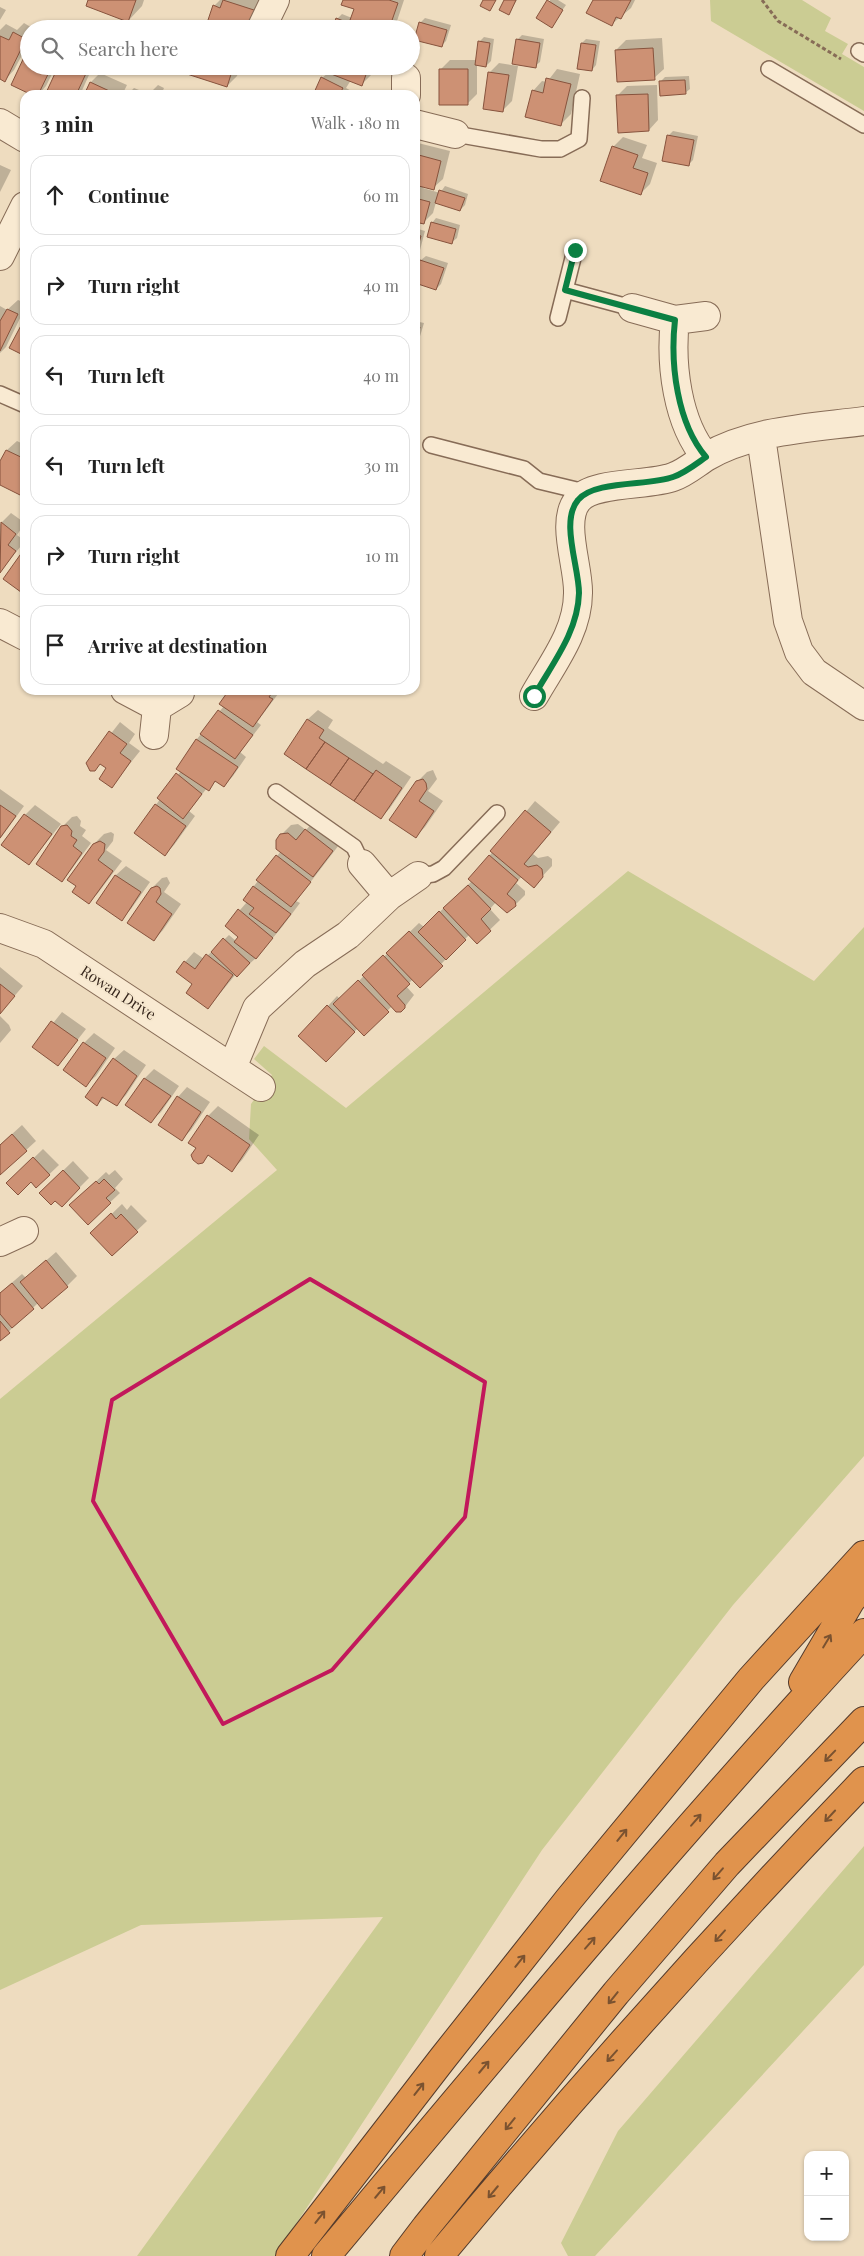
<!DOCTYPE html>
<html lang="en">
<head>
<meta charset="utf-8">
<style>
	body { margin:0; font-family:"Playfair Display",serif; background:#f6f6f6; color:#222 }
	.controls { position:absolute; right:15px; bottom:15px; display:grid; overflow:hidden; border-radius:10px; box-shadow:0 1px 4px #0004 }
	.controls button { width:45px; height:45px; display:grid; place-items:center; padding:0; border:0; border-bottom:1px solid #e0e0e0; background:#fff; color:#222; font:25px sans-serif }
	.stop { position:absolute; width:15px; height:15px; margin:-11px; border:4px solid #0b8043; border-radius:50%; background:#fff }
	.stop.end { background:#0b8043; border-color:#fff; box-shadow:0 1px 5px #0008 }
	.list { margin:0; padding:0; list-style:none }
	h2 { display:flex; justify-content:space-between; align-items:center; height:65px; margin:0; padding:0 20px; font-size:21px }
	h2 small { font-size:16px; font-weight:400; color:#767676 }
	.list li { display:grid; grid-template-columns:32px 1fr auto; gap:15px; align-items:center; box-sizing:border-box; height:80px; margin:0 10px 10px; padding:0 10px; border:1px solid #e0e0e0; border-radius:15px }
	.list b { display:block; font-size:19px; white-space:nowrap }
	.list em { font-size:16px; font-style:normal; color:#767676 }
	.icon { flex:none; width:28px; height:28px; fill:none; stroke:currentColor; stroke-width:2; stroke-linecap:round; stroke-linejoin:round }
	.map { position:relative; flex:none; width:864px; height:2256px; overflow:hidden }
	.search { position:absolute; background:#fff; box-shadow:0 1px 4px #0004; left:20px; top:20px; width:400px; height:55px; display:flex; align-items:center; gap:12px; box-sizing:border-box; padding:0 18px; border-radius:28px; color:#767676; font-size:19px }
	.panel { position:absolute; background:#fff; box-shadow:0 1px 4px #0004; left:20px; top:90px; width:400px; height:605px; border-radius:15px }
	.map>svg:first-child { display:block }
	.green { fill:#cbcc93 }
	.shadow { fill:#0003 }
	.building { fill:#cd9174; stroke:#87533d }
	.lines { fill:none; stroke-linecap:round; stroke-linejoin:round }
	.lane-casing { stroke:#876c57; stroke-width:18 }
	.street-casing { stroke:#876c57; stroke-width:30 }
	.highway-casing { stroke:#543b2c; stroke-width:30 }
	.path { stroke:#876c57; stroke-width:3; stroke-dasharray:4 2.5; stroke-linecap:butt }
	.lane { stroke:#f9ead2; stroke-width:15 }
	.street { stroke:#f9ead2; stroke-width:28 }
	.highway { stroke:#e0934d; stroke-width:28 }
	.oneway { stroke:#7a5230 }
	.route { stroke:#0b8043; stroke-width:6 }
	.marked { fill:none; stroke:#c2185b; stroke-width:4; stroke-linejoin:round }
	.labels { text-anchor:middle; stroke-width:4; stroke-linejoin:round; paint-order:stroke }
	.street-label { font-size:15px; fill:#36261c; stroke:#f6e7ce }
</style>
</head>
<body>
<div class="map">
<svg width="864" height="2256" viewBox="0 0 864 2256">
	<rect width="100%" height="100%" fill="#eedcbf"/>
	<path class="green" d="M710,0H802L831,18L825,31L848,44L842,54L864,67V111L711,21Z
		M628,871L814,981L864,927V1456L733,1605L542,1850L275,2256H137L383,1917L141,1925L0,1990V1399L277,1170L249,1139L251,1104L272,1075L254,1059L264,1046L346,1108Z
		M864,1846V1965L595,2256H568L561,2243L618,2131Z"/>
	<path class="shadow" d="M89,0H144L142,6L128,21Z
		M220,0H262L256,29L214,6Z
		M344,0H404L397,21L390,29H380L364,23L362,29H333L337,19L342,14L352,18L356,9Z
		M505,0H517L509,13Z
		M550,0H558L566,5L551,26Z
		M594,0H635L631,8L612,24Z
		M0,7L6,10L0,20Z
		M425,18L451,25L446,41L441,46L420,23Z
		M24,23L34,29H29V42L14,70L5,80L0,78V30L6,24L17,30Z
		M522,35L544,39L540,62L535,66L517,40Z
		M484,37L494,39L491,61L486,66L477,64V94L467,104L440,70L450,60H477L479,42Z
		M662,38L664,69L654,78L616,50L626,40Z
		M586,39L600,41L596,65L592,70L582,43Z
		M29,53V66H56L46,86L38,95H35L26,56Z
		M499,63L518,66L512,101L503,110L489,73Z
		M61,66H93L80,95H46Z
		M191,66H240L237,76L227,86Z
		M330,66H375L372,74L362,84L351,80L346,88L355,93L354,95H314L322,78L329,72Z
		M557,69L580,74L571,114L561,124L533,91L542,81L547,82Z
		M100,73L127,85L122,95H85L91,82Z
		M689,76L690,89L685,93L660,82L665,77Z
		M158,85L164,88L161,95H127L134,88L149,94Z
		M657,85L658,120L649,130L617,96L627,86Z
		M673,131L698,136L693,160L688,165L668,136Z
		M623,137L647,145L642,158L657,163L650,184L640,194L613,147Z
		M418,143L450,151L443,179L433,188L424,186L423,188L440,193L445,186L468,194L465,205L460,210L436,202L433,213L423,223L415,220V146Z
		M0,165L11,170L0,192Z
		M436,218L460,225L457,238L452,242L432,223Z
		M415,228L425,231L420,250L415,254Z
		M426,256L448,263L441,284L436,289L415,282L421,260Z
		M18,300L25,303V308L6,347L0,353V306L7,310Z
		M415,321L424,323L418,343L415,346Z
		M17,441L25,445L24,496L0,483V464L7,450Z
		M11,513L25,523L17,535L25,541L0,572V524Z
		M230,690H281L257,722L261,725L240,752L246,757L233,776L224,786L217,781L207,788L189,811L195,816L174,845L165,854L135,833L181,771L178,769L197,739L224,706Z
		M318,710L333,720L328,728L383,764L386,761L411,777L390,808L381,818L285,754L308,719Z
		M120,722L135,734L129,743L140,751L112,786L108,768L101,763L94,770L88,763Z
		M433,770L437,779L428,791L443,801L425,827L415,837L417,782L427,772Z
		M0,789L24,806L0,839Z
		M535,801L560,822L533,854L538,858L548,856L552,859V866L533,886L522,876L516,883L525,891V895L515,905L496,902L490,909L500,920L477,942L470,934L420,986L413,979L406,986L414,995L404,1008L392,1006L364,1034L358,1028L336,1051L328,1006L337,996L340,999L419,923L424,927L472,881L470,879Z
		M35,805L61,824L29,864L25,815Z
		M77,816L81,821L80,826L86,830L82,836L91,843L71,870L62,880V827L72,817Z
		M315,820L342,841L296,901L300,903L282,927L256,958L237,975L236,974L208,1008L194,984L185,962L194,952L204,959L229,935L236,941L239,937L226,926L247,902L244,899L281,851V835L291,825L298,824L306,830Z
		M111,832L114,834L113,841L106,850L122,861L98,893L88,903L94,844L104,834Z
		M126,866L150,882L131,909L121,919L98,902L116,875Z
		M167,877L170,883L164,892L181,904L163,930L154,940L152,888L162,878Z
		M0,967L23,986L0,1013Z
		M62,1012L86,1029L58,1065L34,1047Z
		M0,1016L9,1025L11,1030L0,1043Z
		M94,1033L115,1048L96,1076L86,1085L65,1070L84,1043Z
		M124,1050L146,1065L126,1095L117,1104L105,1097L97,1105L114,1059Z
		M154,1069L179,1086L161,1112L151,1121L127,1104L145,1078Z
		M187,1087L210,1102L191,1130L182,1139L178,1097Z
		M218,1106L259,1135L242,1160L232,1170L209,1155L202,1162L198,1148L208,1116Z
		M22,1125L36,1141L0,1174V1145Z
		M43,1149L59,1165L37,1186L31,1180L8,1183Z
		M73,1161L89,1178L62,1205L55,1199L40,1193Z
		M115,1170L123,1179L115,1188L120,1193L88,1223L71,1205L106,1172L109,1175Z
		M122,1204L127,1210L131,1205L147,1221L112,1254L92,1233Z
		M56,1252L77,1276L67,1286L38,1303L0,1340V1293L22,1274L26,1278Z"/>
	<path class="building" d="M88,0H136L128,22L86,6Z
		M223,0L257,11L250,29H205L213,5L220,8Z
		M343,0H389L398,3L389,29H376L350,20L354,9L341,5Z
		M483,0H496L490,11L480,6Z
		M504,0H516L509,15L499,10Z
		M547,0L563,10L552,28L536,18Z
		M593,0H631L621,19L616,17L612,26L586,13Z
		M336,18L361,28L360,29H332Z
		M419,22L447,30L442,47L414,40Z
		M13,32L26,39L5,82L0,79V36L9,40Z
		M516,39L540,43L536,68L512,64Z
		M478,41L490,43L486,67L475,65Z
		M581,43L596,45L592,71L577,69Z
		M653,48L655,80L617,82L615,50Z
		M25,55L29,57V66H52L38,95H32L11,85Z
		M69,66L89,67L76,95H45L57,69L66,73Z
		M190,66H229L233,68L227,87L187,74Z
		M328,66H369L362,86L326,72Z
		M439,69H468V105H439Z
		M488,72L509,75L503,112L483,109Z
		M321,77L343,88L339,95H313Z
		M546,78L571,84L561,126L525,117L532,90L543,93Z
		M685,80L686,94L660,96L659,81Z
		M90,82L118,95H84Z
		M648,94L649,131L618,133L616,95Z
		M667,135L694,140L689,166L662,161Z
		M612,146L638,155L633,168L648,173L641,195L600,181Z
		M415,154L441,161L434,190L415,185Z
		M439,190L465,198L460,211L435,203Z
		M415,198L430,202L424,224L415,222Z
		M431,222L456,229L452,244L427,237Z
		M415,234L421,236L415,256Z
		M420,260L444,268L436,290L415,283V275Z
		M7,309L18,314L0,351V321Z
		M25,318V356L9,348Z
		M415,326L420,327L415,346Z
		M6,450L25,459L24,497L0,485V461Z
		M1,522L16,534L8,545L16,551L0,573Z
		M25,548V595L3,579Z
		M229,690H274L269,697L273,699L253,727L219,704Z
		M218,710L253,735L235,759L200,734Z
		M307,719L324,730L319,738L325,742L306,769L284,754Z
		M109,731L127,744L120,753L131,761L112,788L99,779L106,768L100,764L95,771H90L86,763Z
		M196,739L238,767L224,787L215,781L209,791L176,769Z
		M325,742L349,758L330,785L306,769Z
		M349,758L373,774L354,801L330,785Z
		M376,770L402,788L381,819L354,801Z
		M176,773L202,794L183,819L157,798Z
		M423,779L426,783L427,789L419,801L434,811L416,838L389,820L416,781Z
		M155,804L186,826L165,856L134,833Z
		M0,805L16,816L0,838Z
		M525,810L551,832L524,864L528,867L537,865L542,869L543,877L534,888L490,851Z
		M24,814L52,834L29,865L1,845Z
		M67,825L72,831L71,836L77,840L73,846L82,853L62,882L36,864L61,826Z
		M305,829L333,851L313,877L276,849V840L280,834L288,833L296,840Z
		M100,841L105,844L104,852L98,860L113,871L89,904L72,892L76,886L67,880L93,844Z
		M276,855L311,882L291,907L256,880Z
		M489,855L518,880L507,894L515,901L516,906L507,913L468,879Z
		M115,875L141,892L122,921L96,903Z
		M468,885L491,909L481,919L491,931L477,944L443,908Z
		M157,886L160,888L161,894L156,902L172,914L154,941L127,923L151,888Z
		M253,886L291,914L276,933L249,914L254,908L243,900Z
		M238,909L273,938L256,959L234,942L238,937L225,926Z
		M439,911L466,940L446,960L418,932Z
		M409,931L443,966L420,988L386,953Z
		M223,938L250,963L237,977L211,952Z
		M206,954L233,975L208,1009L186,993L192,984L176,972L184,961L195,969Z
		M383,955L410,984L397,996L405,1005V1008L401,1012H396L362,975Z
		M358,980L389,1012L364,1036L333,1004Z
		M0,984L15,996L0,1014Z
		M327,1005L355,1032L326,1062L298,1036Z
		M51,1021L78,1040L58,1066L32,1047Z
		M83,1042L106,1058L86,1087L63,1070Z
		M113,1058L137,1076L117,1106L102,1097L97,1106L85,1097Z
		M144,1078L171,1096L151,1123L125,1105Z
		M177,1096L201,1112L182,1141L158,1125Z
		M207,1115L250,1145L232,1172L208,1155L203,1163L198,1164L193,1160L191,1155L196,1148L188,1143Z
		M12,1134L27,1151L0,1175V1145Z
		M33,1157L50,1175L36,1188L31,1182L18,1195L6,1183Z
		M63,1170L80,1188L62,1207L55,1201L51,1205L39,1193Z
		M104,1179L115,1190L106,1198L111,1203L88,1225L69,1205L96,1181L99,1184Z
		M111,1213L116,1219L121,1214L138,1232L112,1256L90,1233Z
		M46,1260L68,1287L42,1309L20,1282Z
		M12,1283L34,1309L12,1328L0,1314V1293Z
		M0,1321L10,1333L0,1341Z"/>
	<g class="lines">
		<defs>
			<path id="lane" d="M859,51L864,54
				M769,69L864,125
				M455,134L541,149H560L579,139L582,98
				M575,250L565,290L632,308
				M558,318L565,290
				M0,394L25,405
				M431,445L524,469L539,481L589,493
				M276,792L354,847L362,864
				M418,876L433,874L444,868L497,813"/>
			<path id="street" d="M261,29L275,0
				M406,78V95
				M0,123L25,138
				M415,124L455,134
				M0,256L25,206
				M632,308L675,320
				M706,316L675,320C670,364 677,423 706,457C752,430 811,428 864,421
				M761,437L788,621L799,652L814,672L864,706
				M0,623L25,636
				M125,690L157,707
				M534,696C552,664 578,632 578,593C579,567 560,521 578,500C593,481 650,486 673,477C685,473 695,464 706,457
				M154,735L157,707L180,693
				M362,864L389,896
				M0,928L44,944L232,1068L257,1008L305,964L348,935L389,896L418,876
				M232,1068L261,1087
				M0,1242L24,1231"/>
			<path id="highway" d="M803,1682L851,1600L864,1585
				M290,2256L443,2058L569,1899L751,1679L864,1555
				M326,2256C502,2045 678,1834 864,1633
				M404,2256L426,2227L616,1993L727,1864L864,1721
				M439,2256C575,2093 717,1934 864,1781"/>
		</defs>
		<use href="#lane" class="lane-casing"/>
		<use href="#street" class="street-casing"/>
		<use href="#highway" class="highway-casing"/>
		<path class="path" d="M762,0L778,21L841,59"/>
		<use href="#lane" class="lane"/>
		<use href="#street" class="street"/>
		<use href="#highway" class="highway"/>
	</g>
	<defs><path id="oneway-shaft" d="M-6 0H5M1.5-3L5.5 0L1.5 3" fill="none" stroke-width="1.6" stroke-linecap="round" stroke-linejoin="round" transform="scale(1.25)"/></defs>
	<g class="oneway">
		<use href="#oneway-shaft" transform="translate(827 1641) rotate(-59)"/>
		<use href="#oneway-shaft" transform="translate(830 1756) rotate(134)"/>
		<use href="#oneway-shaft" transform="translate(830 1816) rotate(133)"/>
		<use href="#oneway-shaft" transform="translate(696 1820) rotate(-49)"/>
		<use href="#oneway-shaft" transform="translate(622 1835) rotate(-51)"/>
		<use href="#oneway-shaft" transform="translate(718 1874) rotate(131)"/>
		<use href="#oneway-shaft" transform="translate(720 1936) rotate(132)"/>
		<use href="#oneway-shaft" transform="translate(590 1943) rotate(-49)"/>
		<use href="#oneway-shaft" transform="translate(520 1961) rotate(-51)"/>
		<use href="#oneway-shaft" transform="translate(613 1998) rotate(129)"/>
		<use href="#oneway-shaft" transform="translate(612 2056) rotate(132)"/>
		<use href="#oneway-shaft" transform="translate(484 2067) rotate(-50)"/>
		<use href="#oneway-shaft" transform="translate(419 2089) rotate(-52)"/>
		<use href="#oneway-shaft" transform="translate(510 2124) rotate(129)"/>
		<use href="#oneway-shaft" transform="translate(380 2192) rotate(-50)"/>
		<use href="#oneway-shaft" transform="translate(493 2192) rotate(130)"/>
		<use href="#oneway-shaft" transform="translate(320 2217) rotate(-52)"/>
	</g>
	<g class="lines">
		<path class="route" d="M534,696C552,664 578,632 579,593C579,567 560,521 578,500C594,480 650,486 673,477C685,473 696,464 706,457C677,423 670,364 675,320L565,290L575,250"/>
	</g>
	<path class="marked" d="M310,1279L485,1382L465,1517L332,1670L223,1724L93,1501L112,1400Z"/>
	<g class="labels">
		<g class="street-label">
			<text transform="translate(118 993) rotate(33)" y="5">Rowan Drive</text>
		</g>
	</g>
</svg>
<div class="controls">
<button>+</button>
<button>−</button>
</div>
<div class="stop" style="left:534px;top:696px"></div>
<div class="stop end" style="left:575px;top:250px"></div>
<div class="search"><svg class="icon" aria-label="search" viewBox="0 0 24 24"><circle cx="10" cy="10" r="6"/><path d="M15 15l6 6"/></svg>Search here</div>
<section class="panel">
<h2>3 min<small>Walk · 180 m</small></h2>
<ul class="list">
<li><svg class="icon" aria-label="ahead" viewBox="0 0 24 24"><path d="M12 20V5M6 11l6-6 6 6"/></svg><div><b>Continue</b></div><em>60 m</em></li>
<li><svg class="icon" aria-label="right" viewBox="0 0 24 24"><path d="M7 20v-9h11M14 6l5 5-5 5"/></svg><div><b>Turn right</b></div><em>40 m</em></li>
<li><svg class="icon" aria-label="left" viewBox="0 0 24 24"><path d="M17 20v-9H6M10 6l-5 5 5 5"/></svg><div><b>Turn left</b></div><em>40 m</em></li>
<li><svg class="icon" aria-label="left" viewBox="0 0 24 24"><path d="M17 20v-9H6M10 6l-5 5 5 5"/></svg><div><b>Turn left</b></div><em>30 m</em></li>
<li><svg class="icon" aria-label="right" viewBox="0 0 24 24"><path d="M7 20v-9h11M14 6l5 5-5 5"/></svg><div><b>Turn right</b></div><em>10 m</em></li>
<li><svg class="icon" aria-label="arrive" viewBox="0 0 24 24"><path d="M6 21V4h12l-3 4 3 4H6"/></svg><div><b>Arrive at destination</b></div></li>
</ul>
</section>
</div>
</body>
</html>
